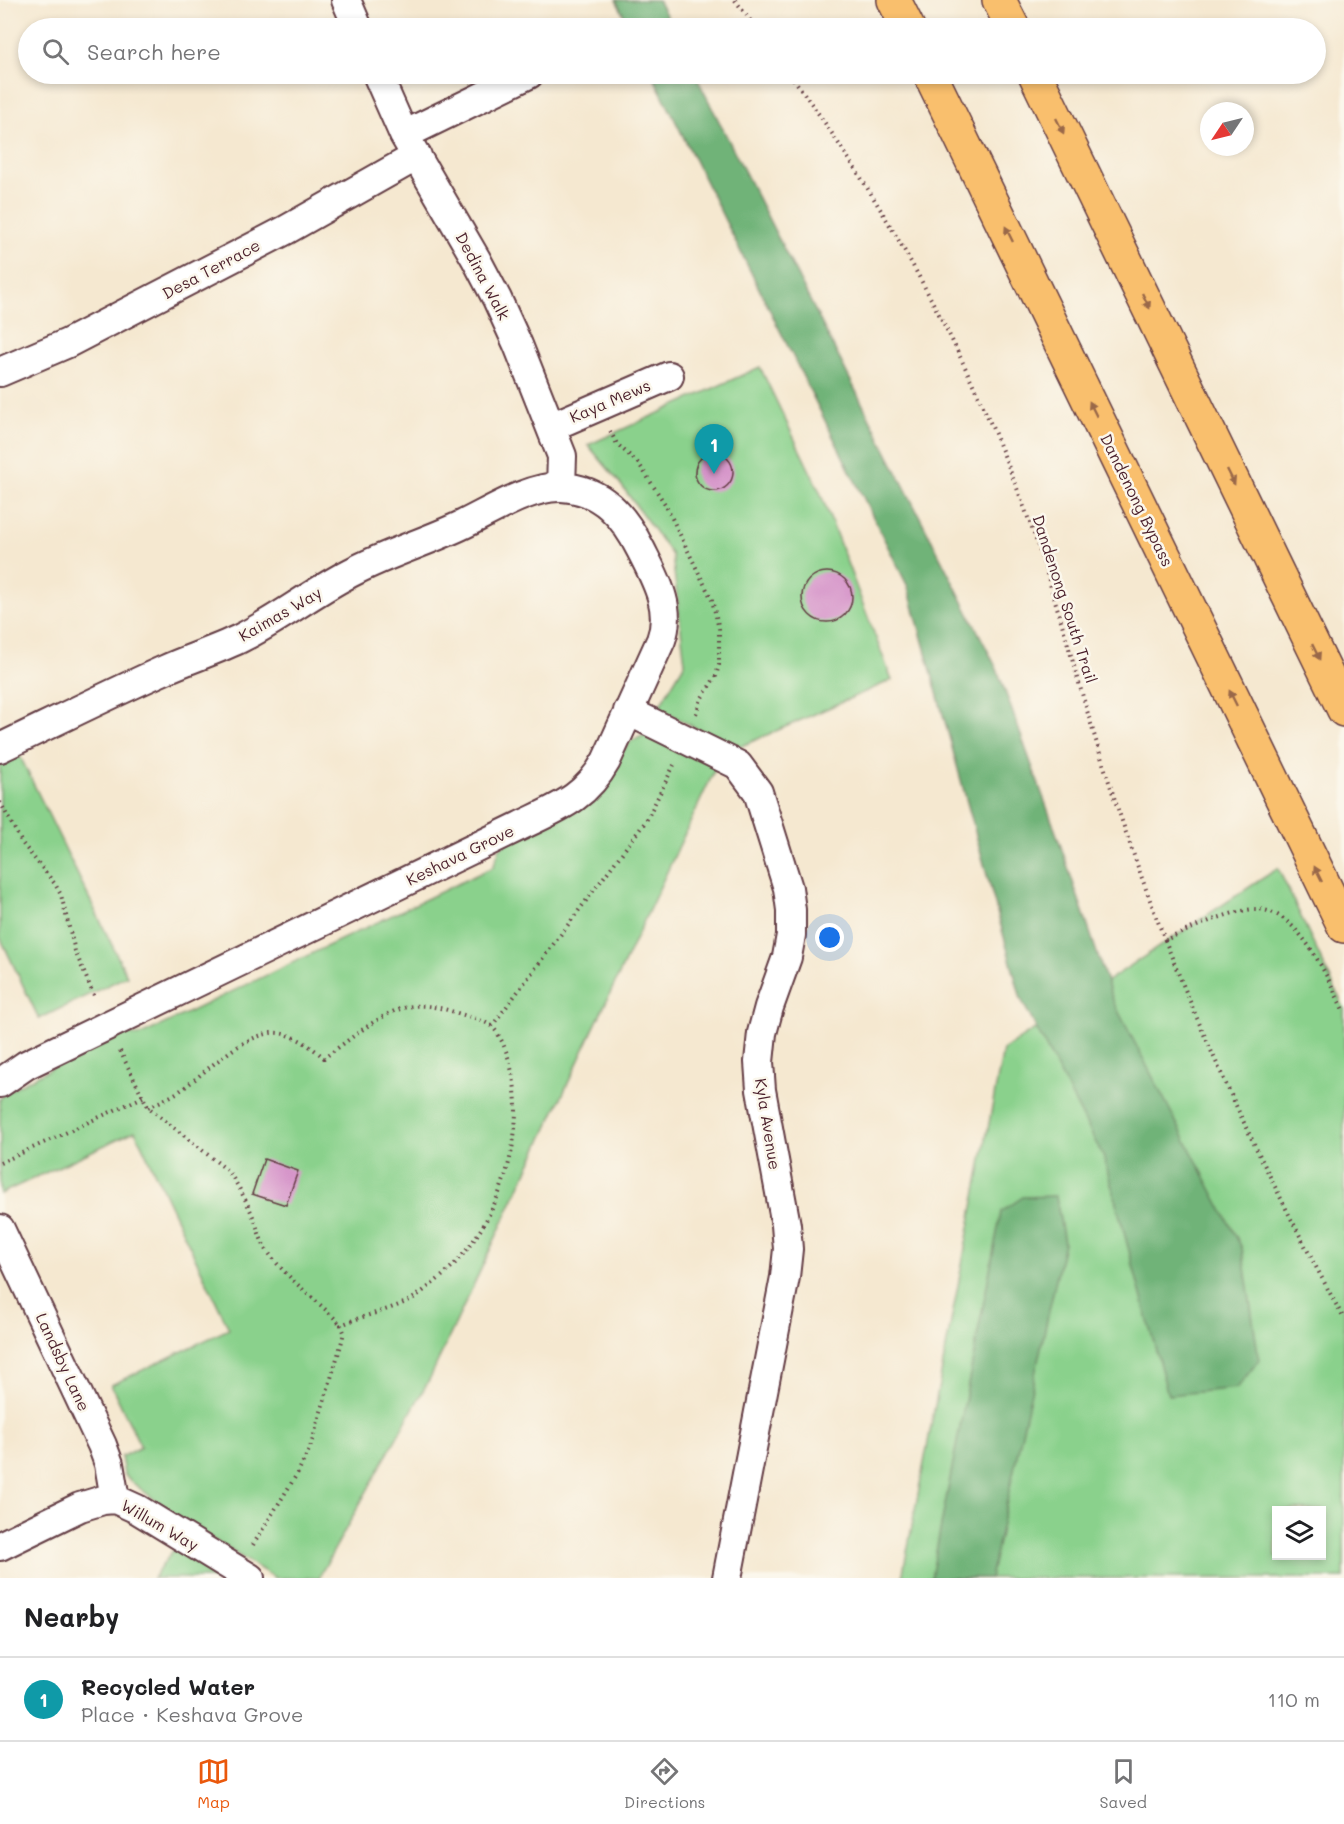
<!DOCTYPE html>
<html lang="en">
<head>
<meta charset="utf-8">
<style>
	body { margin:0; font-family:Mali,sans-serif; background:#f6f6f6; color:#202124 }
	.controls { position:absolute; right:18px; bottom:18px; display:grid; overflow:hidden; border-radius:0px; box-shadow:0 3px 9px #0003 }
	.controls button { width:54px; height:54px; display:grid; place-items:center; padding:0; border:0; border-bottom:2px solid #e0e0e0; background:#fff; color:#202124; font:30px sans-serif }
	.compass { position:absolute; left:1200px; top:102px; width:54px; height:54px; border-radius:50%; background:#fff; box-shadow:0 3px 9px #0003; rotate:235deg }
	.you { position:absolute; left:830px; top:938px; width:21px; height:21px; margin:-15px; border:4px solid #fff; border-radius:50%; background:#1a73e8; box-shadow:0 0 0 9px #1a73e833 }
	.badge { display:grid; place-items:center; width:39px; height:39px; border-radius:50%; background:#ea580c; color:#fff; font-size:20px; font-weight:700 }
	.pin { position:absolute; translate:-50% -50px; filter:drop-shadow(0 2px 3px #0008) }
	.pin::after { content:''; position:absolute; top:32px; width:21px; height:18px; background:inherit; clip-path:polygon(0 0,100% 0,50% 100%) }
	.list { margin:0; padding:0; list-style:none }
	h2 { display:flex; justify-content:space-between; align-items:center; height:78px; margin:0; padding:0 24px; font-size:26px }
	h2 small { font-size:20px; font-weight:400; color:#757577 }
	.list li { display:grid; grid-template-columns:39px 1fr auto; gap:18px; align-items:center; box-sizing:border-box; height:84px; padding:0 24px; border-top:2px solid #e0e0e0 }
	.list b { display:block; font-size:22px; white-space:nowrap }
	.list p { margin:0; font-size:20px; white-space:nowrap; color:#757577 }
	.list em { font-size:20px; font-style:normal; color:#757577 }
	.icon { flex:none; width:33px; height:33px; fill:none; stroke:currentColor; stroke-width:2; stroke-linecap:round; stroke-linejoin:round }
	.map { position:relative; flex:none; width:1344px; height:1578px; overflow:hidden }
	.search { position:absolute; background:#fff; box-shadow:0 3px 9px #0003; left:18px; right:18px; top:18px; height:66px; display:flex; align-items:center; gap:15px; box-sizing:border-box; padding:0 21px; border-radius:33px; color:#757577; font-size:22px }
	.sheet { height:162px; background:#fff }
	nav { display:flex; justify-content:space-around; align-items:center; box-sizing:border-box; height:84px; border-top:2px solid #e0e0e0; background:#fff; font-size:16px; color:#757577 }
	nav a { display:grid; justify-items:center; gap:3px }
	nav .on { color:#ea580c }
	.map>svg:first-child { display:block }
	.green { fill:#8ad18c; stroke:#6a785c; stroke-width:1.5; fill-rule:evenodd }
	.forest { fill:#6fb378; stroke:#5c6952; stroke-width:1.5 }
	.building { fill:#d490c8 }
	.lines { fill:none; stroke-linecap:round; stroke-linejoin:round }
	.minor-casing { stroke:#643d44; stroke-width:32 }
	.trunk-casing { stroke:#643d44; stroke-width:36 }
	.path { stroke:#643d44; stroke-width:4; stroke-dasharray:1.5 4.5; stroke-linecap:butt }
	.minor { stroke:#fff; stroke-width:28 }
	.trunk { stroke:#f9bf6d; stroke-width:33 }
	.oneway { fill:#996749 }
	.labels { text-anchor:middle; stroke-width:5; stroke-linejoin:round; paint-order:stroke }
	.street-label { font-size:16px; fill:#4a1f2b; stroke:#fbf7ec }
</style>
</head>
<body>
<div class="map">
<svg width="1344" height="1578" viewBox="0 0 1344 1578">
	<rect width="100%" height="100%" fill="#fbf7ec"/>
	<filter id="ink" filterUnits="userSpaceOnUse"><feTurbulence type="fractalNoise" baseFrequency=".0167" numOctaves="2"/><feDisplacementMap in="SourceGraphic" scale="12" xChannelSelector="R" yChannelSelector="G"/><feConvolveMatrix kernelMatrix="1 2 1 2 8 2 1 2 1" color-interpolation-filters="sRGB"/></filter>
	<filter id="wash" filterUnits="userSpaceOnUse"><feTurbulence type="fractalNoise" baseFrequency=".008" numOctaves="4" result="noise"/><feDisplacementMap in="SourceGraphic" scale="24" xChannelSelector="R" yChannelSelector="G"/><feGaussianBlur stdDeviation="1.35" result="paint"/><feColorMatrix in="noise" values="0 0 0 0 0 0 0 0 0 0 0 0 0 0 0 0 0 1.4 0 .05"/><feComposite in="paint" operator="in"/></filter>
	<g filter="url(#wash)">
		<rect width="100%" height="100%" fill="#f5e8d0"/>
		<path class="green" d="M760,367L820,492L892,680L735,749L658,708L685,663L672,555L619,482L588,445Z
			M647,734L717,765L430,1378L319,1577L320,1578H275L183,1521L129,1480L124,1474L121,1457L141,1447L111,1385L229,1329L135,1131L0,1194V1099L6,1092L119,1032L139,1036L493,867L500,848L623,751L631,741Z
			M18,752L127,976L39,1019L0,937V761Z
			M1278,868L1344,1008V1578H902L1003,1050ZM1276,1510H1322V1556H1276Z
			M177,1545L227,1578H153Z"/>
		<path class="forest" d="M616,0H658L673,28H630Z
			M652,74H695L997,669L1058,838L1114,1003L1242,1248L1259,1360L1237,1388L1168,1395L1104,1158L1021,999L908,587Z
			M1056,1196L1064,1243L990,1578H931L1001,1212L1023,1197Z"/>
		<g id="blocks">
			<path class="building" d="M695 472a19 19 0 1 1 38 0a19 19 0 1 1-38 0Z
				M802 597a25 25 0 1 1 50 0a25 25 0 1 1-50 0Z
				M264,1159L298,1171L286,1205L252,1194Z"/>
		</g>
	</g>
	<g filter="url(#ink)">
		<use href="#blocks" fill-opacity="0" stroke="#643d44" stroke-width="1.5"/>
		<g class="lines">
			<defs>
				<path id="minor" d="M346,0L358,28
					M377,74L404,135L476,259L497,299L518,345L562,456L561,487
					M404,135L529,74
					M0,372L68,343L286,230L417,156
					M551,427L669,376
					M628,711L738,765L758,792L788,888L791,910V935L787,957L769,1007L762,1033L759,1062L761,1090L786,1225L788,1249L785,1277L727,1578
					M0,748C54,722 108,695 164,670C188,659 214,651 239,639C280,619 315,590 356,570C391,552 429,541 464,524C491,511 530,486 561,487C602,489 624,516 641,550C655,578 673,608 661,640L606,761C585,799 557,808 520,826L26,1065L0,1083
					M0,1229L102,1445L109,1464L115,1499
					M0,1546L80,1507L103,1500L115,1499L137,1509L250,1578"/>
				<path id="trunk" d="M894,0L908,28
					M999,0L1013,28
					M930,74L1344,926
					M1035,74L1344,710"/>
			</defs>
			<use href="#minor" class="minor-casing"/>
			<use href="#trunk" class="trunk-casing"/>
			<path class="path" d="M735,0L756,28
				M790,74C894,215 978,374 1036,540C1060,612 1079,687 1102,760C1121,820 1142,880 1165,940C1191,929 1219,915 1247,910C1296,900 1327,977 1344,1012
				M610,431L617,444L639,464L665,504L712,600L719,629V665L716,676L701,699L696,714
				M0,802L22,843L55,884L61,895L75,951L95,998
				M1165,940C1216,1070 1277,1196 1344,1319
				M120,1051L148,1107L227,1170C238,1184 247,1202 254,1219C258,1229 260,1239 266,1249C286,1279 317,1299 341,1325
				M148,1107C159,1102 171,1097 181,1090C208,1071 236,1039 271,1033C290,1031 311,1046 324,1058C347,1042 376,1016 403,1008C420,1003 440,1007 457,1013C470,1017 480,1019 492,1026
				M0,1163L143,1097
				M253,1545L297,1474L310,1448L341,1345L344,1332L341,1325C364,1315 388,1311 410,1300C419,1295 428,1287 436,1281C494,1235 528,1143 512,1072C508,1055 503,1039 492,1026L646,821L674,765"/>
			<use href="#minor" class="minor"/>
			<use href="#trunk" class="trunk"/>
		</g>
		<defs><path id="oneway-solid" d="M-6-.8H1V-3.2L6.5 0L1 3.2V.8H-6Z" transform="scale(1.5)"/></defs>
		<g class="oneway">
			<use href="#oneway-solid" transform="translate(1060 126) rotate(64)"/>
			<use href="#oneway-solid" transform="translate(1009 234) rotate(-116)"/>
			<use href="#oneway-solid" transform="translate(1146 301) rotate(64)"/>
			<use href="#oneway-solid" transform="translate(1093 409) rotate(-116)"/>
			<use href="#oneway-solid" transform="translate(1231 477) rotate(64)"/>
			<use href="#oneway-solid" transform="translate(1316 652) rotate(64)"/>
			<use href="#oneway-solid" transform="translate(1233 698) rotate(-116)"/>
			<use href="#oneway-solid" transform="translate(1318 874) rotate(-116)"/>
		</g>
	</g>
	<g class="labels">
		<g class="street-label">
			<text transform="translate(211 269) rotate(-28)" y="6">Desa Terrace</text>
			<text transform="translate(483 276) rotate(62)" y="6">Dedina Walk</text>
			<text transform="translate(610 401) rotate(-23)" y="6">Kaya Mews</text>
			<text transform="translate(1137 500) rotate(64)" y="6">Dandenong Bypass</text>
			<text transform="translate(1065 599) rotate(72)" y="6">Dandenong South Trail</text>
			<text transform="translate(280 614) rotate(-30)" y="6">Kaimas Way</text>
			<text transform="translate(460 855) rotate(-26)" y="6">Keshava Grove</text>
			<text transform="translate(768 1124) rotate(81)" y="6">Kyla Avenue</text>
			<text transform="translate(63 1362) rotate(65)" y="6">Landsby Lane</text>
			<text transform="translate(160 1525) rotate(30)" y="6">Willum Way</text>
		</g>
	</g>
</svg>
<div class="controls">
<button><svg class="icon" aria-label="layers" viewBox="0 0 24 24"><path d="M12 4l9 5-9 5-9-5zM3 14l9 5 9-5"/></svg></button>
</div>
<svg class="compass" viewBox="-18 -18 36 36"><path d="M0-13l5 13h-10z" fill="#e53935"/><path d="M0 13l5-13h-10z" fill="#757577"/></svg>
<div class="you"></div>
<div class="pin badge" style="left:714px;top:474px;background:#0f9aa8">1</div>
<div class="search"><svg class="icon" aria-label="search" viewBox="0 0 24 24"><circle cx="10" cy="10" r="6"/><path d="M15 15l6 6"/></svg>Search here</div>
</div>
<section class="sheet">
<h2>Nearby<small></small></h2>
<ul class="list">
<li><span class="badge" style="background:#0f9aa8">1</span><div><b>Recycled Water</b><p>Place · Keshava Grove</p></div><em>110 m</em></li>
</ul>
</section>
<nav>
<a class="on"><svg class="icon" aria-label="map" viewBox="0 0 24 24"><path d="M3 6l6-2 6 2 6-2v14l-6 2-6-2-6 2zM9 4v14M15 6v14"/></svg>Map</a>
<a><svg class="icon" aria-label="directions" viewBox="0 0 24 24"><path d="M12 3l9 9-9 9-9-9zM9 14v-3h6M13 9l2 2-2 2"/></svg>Directions</a>
<a><svg class="icon" aria-label="saved" viewBox="0 0 24 24"><path d="M7 4h10v16l-5-4-5 4z"/></svg>Saved</a>
</nav>
</body>
</html>
